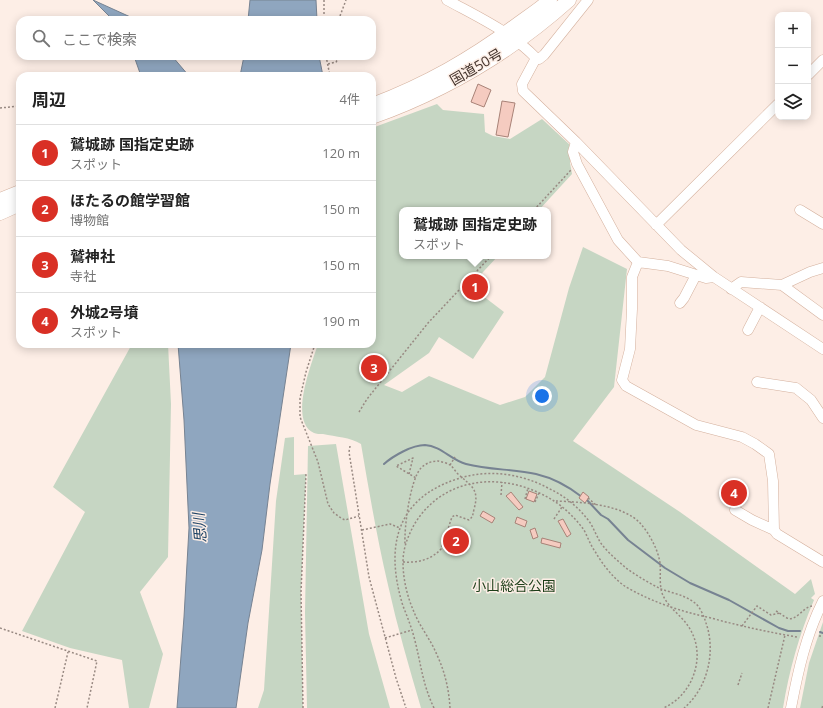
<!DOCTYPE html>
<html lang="ja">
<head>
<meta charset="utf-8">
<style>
	body { margin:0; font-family:"Open Sans","Noto Sans JP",sans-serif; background:#f2f2f2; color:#222 }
	.controls { position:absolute; right:12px; top:12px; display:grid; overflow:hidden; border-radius:8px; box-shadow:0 2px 10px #0003 }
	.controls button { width:36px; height:36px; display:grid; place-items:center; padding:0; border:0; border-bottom:1px solid #e0e0e0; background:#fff; color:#222; font:20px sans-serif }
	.you { position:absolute; left:542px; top:396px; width:14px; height:14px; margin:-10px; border:3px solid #fff; border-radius:50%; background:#1a73e8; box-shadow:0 0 0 6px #1a73e833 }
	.badge { display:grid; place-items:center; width:26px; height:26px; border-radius:50%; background:#d93025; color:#fff; font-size:13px; font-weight:700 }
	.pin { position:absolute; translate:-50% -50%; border:2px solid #fff; box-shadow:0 1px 4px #0006 }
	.popup { position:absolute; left:399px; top:207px; width:152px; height:52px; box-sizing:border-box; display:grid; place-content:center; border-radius:8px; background:#fff; filter:drop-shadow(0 1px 3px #0005); font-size:13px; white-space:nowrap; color:#767676 }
	.popup b { font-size:15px; color:#222 }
	.popup::after { content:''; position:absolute; left:50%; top:100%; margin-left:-8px; border:8px solid transparent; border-top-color:#fff }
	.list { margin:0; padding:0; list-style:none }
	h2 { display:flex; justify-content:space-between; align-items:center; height:52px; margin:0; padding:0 16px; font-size:17px }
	h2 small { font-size:13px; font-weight:400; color:#767676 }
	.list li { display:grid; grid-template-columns:26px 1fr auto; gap:12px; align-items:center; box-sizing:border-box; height:56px; padding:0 16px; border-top:1px solid #e0e0e0 }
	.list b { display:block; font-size:15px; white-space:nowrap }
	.list p { margin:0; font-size:13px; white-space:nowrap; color:#767676 }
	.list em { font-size:13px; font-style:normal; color:#767676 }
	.icon { flex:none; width:22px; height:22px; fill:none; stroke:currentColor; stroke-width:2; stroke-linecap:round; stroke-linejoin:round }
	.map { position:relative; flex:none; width:823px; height:708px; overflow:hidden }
	.search { position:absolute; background:#fff; box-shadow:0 2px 10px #0003; left:16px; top:16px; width:360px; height:44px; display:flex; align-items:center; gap:10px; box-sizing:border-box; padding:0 14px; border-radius:12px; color:#767676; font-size:15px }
	.panel { position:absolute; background:#fff; box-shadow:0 2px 10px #0003; left:16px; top:72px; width:360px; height:276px; border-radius:12px }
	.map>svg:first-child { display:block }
	.green { fill:#c6d6c3 }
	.water { fill:#8fa6bf; stroke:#778392 }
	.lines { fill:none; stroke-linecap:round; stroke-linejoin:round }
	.stream { stroke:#778392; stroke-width:2 }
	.building { fill:#f5cbc0; stroke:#a88277 }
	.minor-casing { stroke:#d4b09d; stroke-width:11 }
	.highway-casing { stroke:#d4b09d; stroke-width:15 }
	.path { stroke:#988982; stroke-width:1.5; stroke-dasharray:2 2; stroke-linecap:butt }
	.minor { stroke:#fff; stroke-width:10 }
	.highway { stroke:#fff; stroke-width:14 }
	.labels { text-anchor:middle; stroke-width:3; stroke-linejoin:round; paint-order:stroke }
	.street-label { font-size:14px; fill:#40312a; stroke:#fdeee6 }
	.park-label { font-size:14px; fill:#1c3e18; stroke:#fdeee6 }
	.water-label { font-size:15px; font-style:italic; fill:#1e4366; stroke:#fdeee6 }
</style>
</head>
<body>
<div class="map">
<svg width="823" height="708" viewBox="0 0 823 708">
	<rect width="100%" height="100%" fill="#fdeee6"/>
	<path class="green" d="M437,104L443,110L484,114L485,132L493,136L510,139L542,119L570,145V163L572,174L539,210H402V256H498L470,286L504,312L473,359L439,337L429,353L384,385L402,392L429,376L500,405L525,397L545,377L569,288L583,247L627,269L614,387L573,441L680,512L795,594L811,579L815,594L811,598L814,600C799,635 789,671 783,708H421C409,667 397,626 388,585C377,538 369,491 361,444C350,437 336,437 323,434C320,434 316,434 314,433C288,421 312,363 318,344H372V128Z
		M132,344H168L171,404L168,557L140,592L163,654L149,708H129L122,660L70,648L22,631L85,512L53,487Z
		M294,437V475L306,474L301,592L303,708H258L264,690L276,501L285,438Z
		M336,444L369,634L390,708H307L305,613L308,446Z
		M823,622V708H800L809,663Z"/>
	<path class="water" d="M93,0L137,20H113Z
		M250,0H316L317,20H248Z
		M134,56H172L189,76H141Z
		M244,56H319L323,76H240Z
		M178,344H291L270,484L262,550L248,623L236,708H177L184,617L189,528L184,420Z"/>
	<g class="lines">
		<path class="stream" d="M384,464C393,456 412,445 425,445C441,446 451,460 466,464C489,470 513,469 536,474C553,478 568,486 582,497
			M586,499L601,515L608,519L628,540L665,568L690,583L729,600L779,628L788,631H800
			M820,632L823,633"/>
	</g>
	<path class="building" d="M478,84L491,90L484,107L471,102Z
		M502,101L515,103L508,137L496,135Z
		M529,491L537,494L534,502L526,499Z
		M511,492L523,507L519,510L506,496Z
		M583,492L589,497L585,503L579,498Z
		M483,511L495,518L492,523L480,516Z
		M517,517L527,521L525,527L515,523Z
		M563,519L571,534L567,537L558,521Z
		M452,528L467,532L459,554L445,549Z
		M535,528L538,537L533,539L530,530Z
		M542,538L561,543L560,548L541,543Z"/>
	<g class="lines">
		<defs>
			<path id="minor" d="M447,0C478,17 511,32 536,58L522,84L523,91L576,142L681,250L714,277L823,349
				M536,58L539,59L544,55L588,0
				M808,75L823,60
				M576,142L573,152L577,164L618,240L638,262L668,266L706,278L714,277
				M800,210L823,224
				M656,225L778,104
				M638,262L632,277V309L630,349L622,380L626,386L696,425L742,437L755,444L769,454L773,481L774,530L777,534L823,562
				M782,285L823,315
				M731,289L741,282L782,285L810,272L823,268
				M680,303L684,298L696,275
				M748,330L760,307
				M757,382L796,388L811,400L823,418
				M735,510L752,520L774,530
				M791,708C798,671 806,635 823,601"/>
			<path id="highway" d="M372,105C427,84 471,59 518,24C529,16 540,9 550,0
				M372,117C445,91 511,52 569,0
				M0,200L20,192
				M0,213L20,204"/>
		</defs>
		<use href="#minor" class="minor-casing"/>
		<use href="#highway" class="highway-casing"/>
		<path class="path" d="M324,0V20
			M340,20V16L346,0
			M326,56L330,76
			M328,64L336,62L340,56
			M0,108L20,106
			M534,210L571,170
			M315,344L306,372L300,398V417L318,462L328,504L334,513L341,518L345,520L359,516
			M359,412L367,399L428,323L491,256
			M350,446L349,452L369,577L396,678L406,708
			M450,465L455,457
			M409,474L413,458L396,466L416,478
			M501,495L502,482
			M588,498L596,505
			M525,499L528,488
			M556,501C580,502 622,504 640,523C649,533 658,549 660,563C661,573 659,583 662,593C667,607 681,615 688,626C708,654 693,696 663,708
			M535,502L539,493
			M554,519L562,507
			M362,530L390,524L400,528
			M403,562C417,563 431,560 441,549L452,517L455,515L469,520C473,517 473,514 474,509C480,489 471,486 458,474C455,471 453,467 450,465C447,463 442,462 438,461C432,461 426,463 421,468C410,480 404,528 405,545
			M776,611C780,613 783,616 787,618C796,622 803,607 812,606
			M742,626L757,606L771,615L780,613
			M0,628L97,661L87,708
			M819,636H823
			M385,638L412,630
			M738,685L742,673
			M55,708L68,652
			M303,708L301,592L306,474
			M434,708C422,683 421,663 414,637C411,626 407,616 403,606C385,548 395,499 457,479C487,469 520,473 548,488C565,496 580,508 591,524C594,530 597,536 600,542C607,552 617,560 626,568C637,576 649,583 661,589C672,593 685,595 695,603C700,607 704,616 706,623C716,651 708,688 684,708
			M450,708C449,690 445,672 437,655C431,640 420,627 414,612C407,596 403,579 403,562C403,548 408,536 414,525C444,474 507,471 554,501C565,508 576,519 584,530C588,538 591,546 596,553C603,565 614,579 626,587C654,603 680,611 711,618C740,626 768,632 797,637
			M768,708L785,635
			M822,708L823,705"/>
		<use href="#minor" class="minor"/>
		<use href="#highway" class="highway"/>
	</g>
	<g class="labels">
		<g class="street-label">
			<text transform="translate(476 67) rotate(-30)" y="5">国道50号</text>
		</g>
		<g class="park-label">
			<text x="514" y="591">小山総合公園</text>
		</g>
		<g class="water-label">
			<text transform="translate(200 528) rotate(-95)" y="5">思川</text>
		</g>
	</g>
</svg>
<div class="controls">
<button>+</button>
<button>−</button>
<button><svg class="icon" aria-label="layers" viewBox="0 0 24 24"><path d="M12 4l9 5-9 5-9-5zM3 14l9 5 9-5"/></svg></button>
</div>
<div class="you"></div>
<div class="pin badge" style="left:475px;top:287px">1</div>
<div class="popup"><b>鷲城跡 国指定史跡</b>スポット</div>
<div class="pin badge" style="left:456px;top:541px">2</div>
<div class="pin badge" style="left:374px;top:368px">3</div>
<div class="pin badge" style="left:734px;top:493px">4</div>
<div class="search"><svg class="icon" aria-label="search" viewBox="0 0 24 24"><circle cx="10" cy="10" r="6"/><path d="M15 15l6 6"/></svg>ここで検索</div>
<section class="panel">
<h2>周辺<small>4件</small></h2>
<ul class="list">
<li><span class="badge">1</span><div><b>鷲城跡 国指定史跡</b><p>スポット</p></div><em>120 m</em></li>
<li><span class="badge">2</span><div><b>ほたるの館学習館</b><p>博物館</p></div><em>150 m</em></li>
<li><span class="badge">3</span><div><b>鷲神社</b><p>寺社</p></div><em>150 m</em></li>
<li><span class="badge">4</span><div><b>外城2号墳</b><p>スポット</p></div><em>190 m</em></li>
</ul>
</section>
</div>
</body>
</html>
